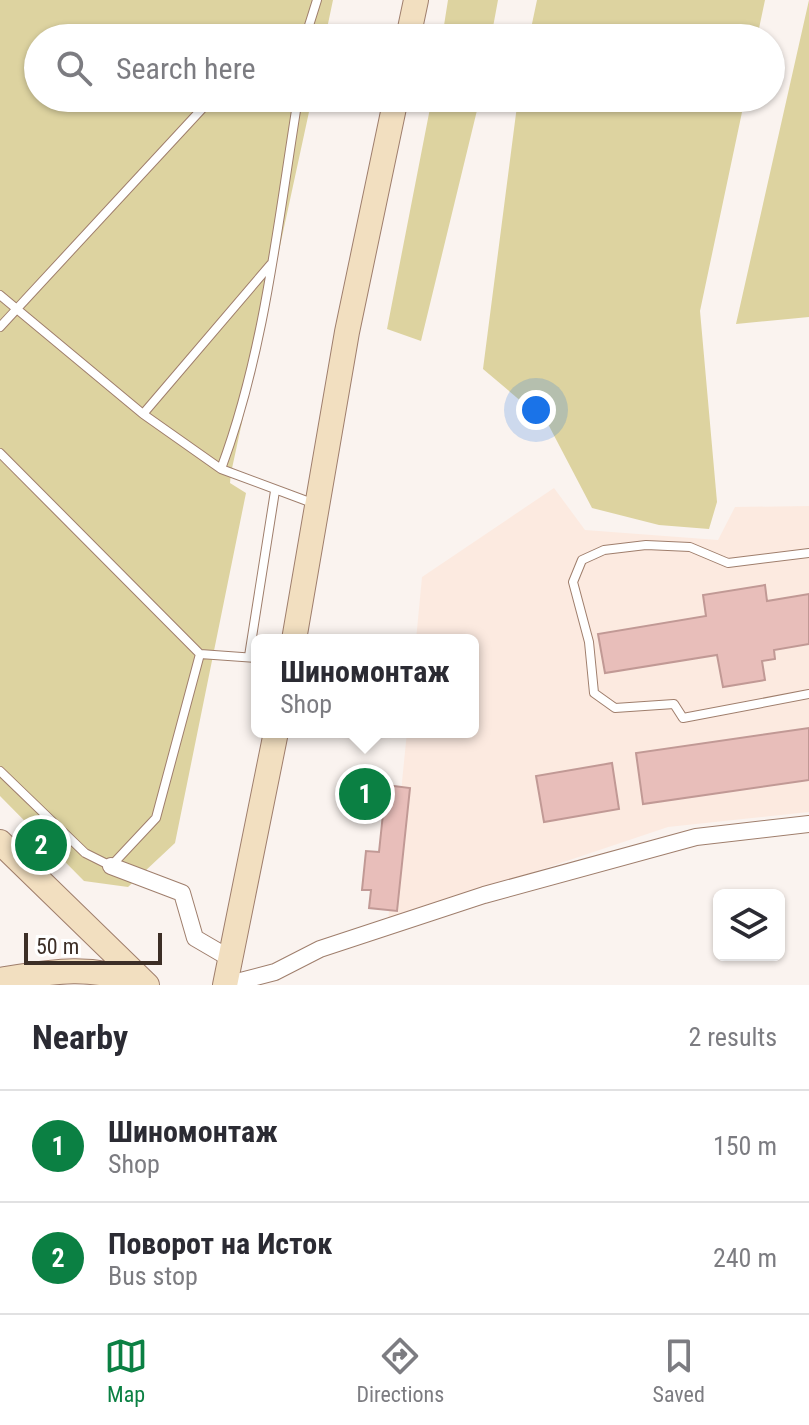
<!DOCTYPE html>
<html lang="en">
<head>
<meta charset="utf-8">
<style>
	body { margin:0; font-family:"Roboto Condensed",sans-serif; background:#f2f2f3; color:#2b2b33 }
	.controls { position:absolute; right:24px; bottom:24px; display:grid; overflow:hidden; border-radius:12px; box-shadow:0 2px 6px #0004 }
	.controls button { width:72px; height:72px; display:grid; place-items:center; padding:0; border:0; border-bottom:2px solid #e1e1e2; background:#fff; color:#2b2b33; font:40px sans-serif }
	.scale { position:absolute; left:24px; bottom:20px; width:138px; box-sizing:border-box; padding-left:8px; border:4px solid #3c2e26; border-top:0; font-size:22px; line-height:28px; white-space:nowrap; color:#3c2e26; -webkit-text-stroke:6px #fff; paint-order:stroke }
	.you { position:absolute; left:536px; top:410px; width:28px; height:28px; margin:-20px; border:6px solid #fff; border-radius:50%; background:#1a73e8; box-shadow:0 0 0 12px #1a73e833 }
	.badge { display:grid; place-items:center; width:52px; height:52px; border-radius:50%; background:#0b8043; color:#fff; font-size:26px; font-weight:700 }
	.pin { position:absolute; translate:-50% -50%; border:4px solid #fff; box-shadow:0 2px 8px #0006 }
	.popup { position:absolute; left:251px; top:634px; width:228px; height:104px; box-sizing:border-box; display:grid; place-content:center; border-radius:12px; background:#fff; filter:drop-shadow(0 2px 6px #0005); font-size:26px; white-space:nowrap; color:#7c7c81 }
	.popup b { font-size:30px; color:#2b2b33 }
	.popup::after { content:''; position:absolute; left:50%; top:100%; margin-left:-16px; border:16px solid transparent; border-top-color:#fff }
	.list { margin:0; padding:0; list-style:none }
	h2 { display:flex; justify-content:space-between; align-items:center; height:104px; margin:0; padding:0 32px; font-size:34px }
	h2 small { font-size:26px; font-weight:400; color:#7c7c81 }
	.list li { display:grid; grid-template-columns:52px 1fr auto; gap:24px; align-items:center; box-sizing:border-box; height:112px; padding:0 32px; border-top:2px solid #e1e1e2 }
	.list b { display:block; font-size:30px; white-space:nowrap }
	.list p { margin:0; font-size:26px; white-space:nowrap; color:#7c7c81 }
	.list em { font-size:26px; font-style:normal; color:#7c7c81 }
	.icon { flex:none; width:44px; height:44px; fill:none; stroke:currentColor; stroke-width:2; stroke-linecap:round; stroke-linejoin:round }
	.map { position:relative; flex:none; width:809px; height:985px; overflow:hidden }
	.search { position:absolute; background:#fff; box-shadow:0 2px 6px #0004; left:24px; right:24px; top:24px; height:88px; display:flex; align-items:center; gap:20px; box-sizing:border-box; padding:0 28px; border-radius:44px; color:#7c7c81; font-size:30px }
	.sheet { height:328px; background:#fff }
	nav { display:flex; justify-content:space-around; align-items:center; box-sizing:border-box; height:112px; border-top:2px solid #e1e1e2; background:#fff; font-size:22px; color:#7c7c81 }
	nav a { display:grid; justify-items:center; gap:4px }
	nav .on { color:#0b8043 }
	.map>svg:first-child { display:block }
	.built { fill:#fceae0 }
	.green { fill:#ddd3a0 }
	.building { fill:#e8beba; stroke:#c19995; stroke-width:2 }
	.lines { fill:none; stroke-linecap:round; stroke-linejoin:round }
	.service-casing { stroke:#9f7e6c; stroke-width:10 }
	.minor-casing { stroke:#9f7e6c; stroke-width:18 }
	.secondary-casing { stroke:#9f7e6c; stroke-width:26 }
	.service { stroke:#fff; stroke-width:8 }
	.minor { stroke:#fff; stroke-width:16 }
	.secondary { stroke:#f2dfc0; stroke-width:24 }
</style>
</head>
<body>
<div class="map">
<svg width="809" height="985" viewBox="0 0 809 985">
	<rect width="100%" height="100%" fill="#faf3ef"/>
	<path class="built" d="M554,488L585,530L718,540L735,507L809,506V812L668,827L388,921L407,732H473V640H416L422,577Z"/>
	<path class="green" d="M0,0H333L325,38H38V98H312L231,473L230,483L246,493L175,843L128,887L84,881L0,796Z
		M448,0H498L491,38H442Z
		M537,0H765L757,38H529Z
		M809,0V317L736,324Z
		M432,98H480L421,341L387,329Z
		M518,98H745L700,311L717,502L709,529L659,525L592,508L548,424L483,369Z"/>
	<path class="building" d="M765,585L767,601L809,594V644L774,650L775,659L762,661L765,680L723,687L717,655L605,673L598,634L706,616L703,595Z
		M809,728V780L643,804L636,753Z
		M612,763L619,809L544,822L536,776Z
		M386,785L410,788L397,911L369,908L371,890H362L366,851L379,852Z"/>
	<g class="lines">
		<defs>
			<path id="service" d="M306,35L317,0
				M291,38L306,35V38
				M0,295L143,414L221,469L315,504
				M0,327L212,98
				M143,414L271,264
				M0,453L200,654L257,658
				M221,469C265,351 278,221 298,98
				M809,553L728,563L690,547L646,545L604,550L582,560L573,582L589,642L594,693L615,708L674,704L683,718L809,694
				M249,656L275,491
				M0,771L85,853L111,866L156,818L200,654"/>
			<path id="minor" d="M111,866L182,893L195,938L231,959
				M225,985L275,972L320,949L484,895L696,837L809,824"/>
			<path id="secondary" d="M408,38L416,0
				M294,640L347,332L396,98
				M0,842L147,985
				M0,980C50,972 90,964 138,983
				M225,985L276,732"/>
		</defs>
		<use href="#service" class="service-casing"/>
		<use href="#minor" class="minor-casing"/>
		<use href="#secondary" class="secondary-casing"/>
		<use href="#service" class="service"/>
		<use href="#minor" class="minor"/>
		<use href="#secondary" class="secondary"/>
	</g>
</svg>
<div class="controls">
<button><svg class="icon" aria-label="layers" viewBox="0 0 24 24"><path d="M12 4l9 5-9 5-9-5zM3 14l9 5 9-5"/></svg></button>
</div>
<div class="scale">50 m</div>
<div class="you"></div>
<div class="pin badge" style="left:365px;top:794px">1</div>
<div class="popup"><b>Шиномонтаж</b>Shop</div>
<div class="pin badge" style="left:41px;top:845px">2</div>
<div class="search"><svg class="icon" aria-label="search" viewBox="0 0 24 24"><circle cx="10" cy="10" r="6"/><path d="M15 15l6 6"/></svg>Search here</div>
</div>
<section class="sheet">
<h2>Nearby<small>2 results</small></h2>
<ul class="list">
<li><span class="badge">1</span><div><b>Шиномонтаж</b><p>Shop</p></div><em>150 m</em></li>
<li><span class="badge">2</span><div><b>Поворот на Исток</b><p>Bus stop</p></div><em>240 m</em></li>
</ul>
</section>
<nav>
<a class="on"><svg class="icon" aria-label="map" viewBox="0 0 24 24"><path d="M3 6l6-2 6 2 6-2v14l-6 2-6-2-6 2zM9 4v14M15 6v14"/></svg>Map</a>
<a><svg class="icon" aria-label="directions" viewBox="0 0 24 24"><path d="M12 3l9 9-9 9-9-9zM9 14v-3h6M13 9l2 2-2 2"/></svg>Directions</a>
<a><svg class="icon" aria-label="saved" viewBox="0 0 24 24"><path d="M7 4h10v16l-5-4-5 4z"/></svg>Saved</a>
</nav>
</body>
</html>
